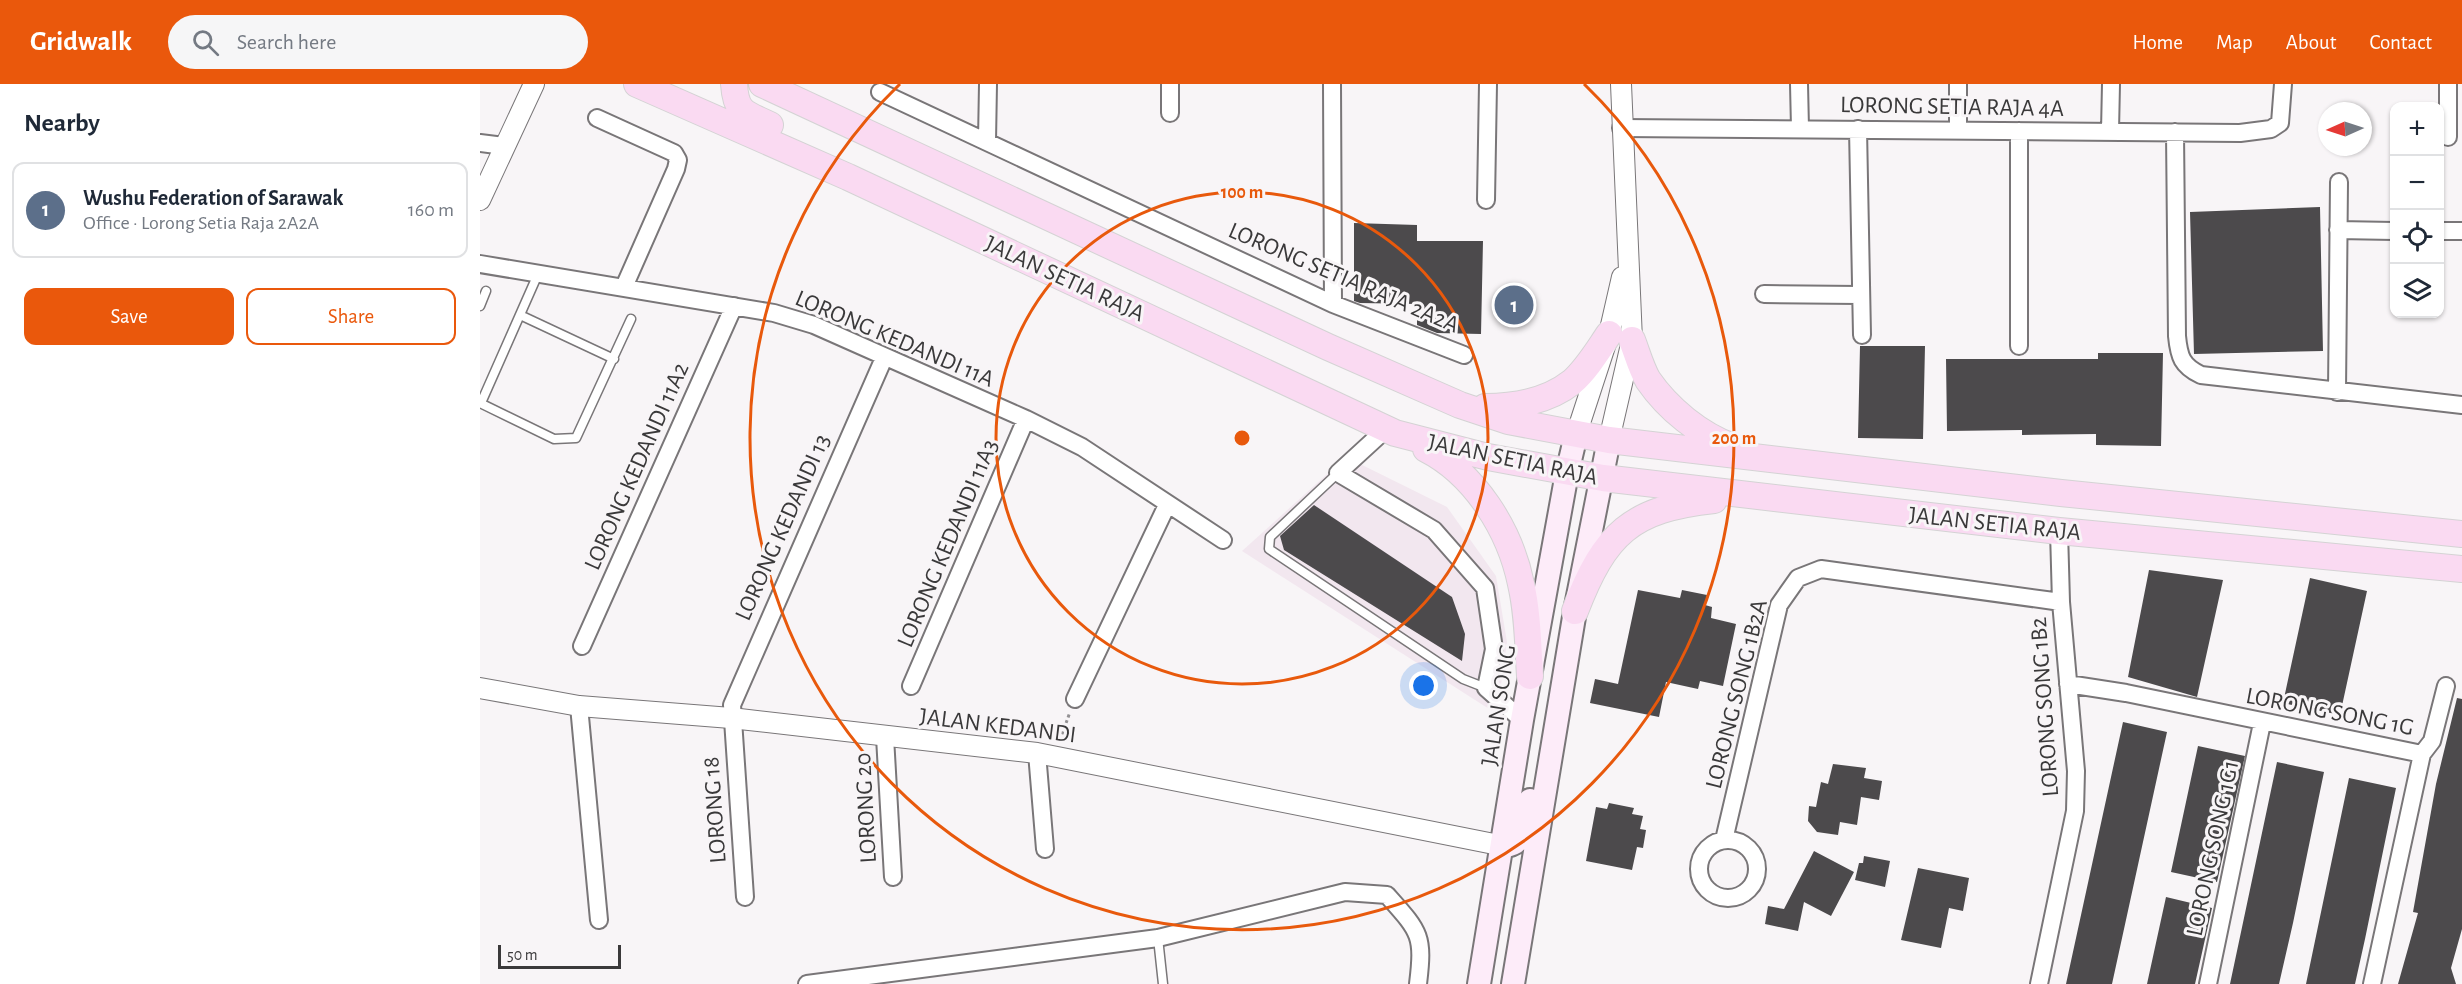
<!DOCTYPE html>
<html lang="en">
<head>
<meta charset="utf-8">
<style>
	body { margin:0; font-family:"Alegreya Sans",sans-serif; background:#f6f6f7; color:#1f2937 }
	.controls { position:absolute; right:18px; top:18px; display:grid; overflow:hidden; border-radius:12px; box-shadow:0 2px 4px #0004 }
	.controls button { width:54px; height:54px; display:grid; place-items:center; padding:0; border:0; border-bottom:2px solid #e0e1e3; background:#fff; color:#1f2937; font:30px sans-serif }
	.compass { position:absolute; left:1838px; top:18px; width:54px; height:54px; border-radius:50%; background:#fff; box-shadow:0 2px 4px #0004; rotate:267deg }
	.scale { position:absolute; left:18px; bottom:15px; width:123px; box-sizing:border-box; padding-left:6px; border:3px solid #3a393a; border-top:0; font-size:16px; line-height:21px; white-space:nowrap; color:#3a393a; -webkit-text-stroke:4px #f8f5f7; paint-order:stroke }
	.you { position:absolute; left:944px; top:602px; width:21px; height:21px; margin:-15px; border:4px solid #fff; border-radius:50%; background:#1a73e8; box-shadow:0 0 0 9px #1a73e833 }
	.badge { display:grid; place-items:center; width:39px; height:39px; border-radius:50%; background:#ea580c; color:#fff; font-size:20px; font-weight:700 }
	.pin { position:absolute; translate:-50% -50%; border:3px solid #fff; box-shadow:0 2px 6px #0006 }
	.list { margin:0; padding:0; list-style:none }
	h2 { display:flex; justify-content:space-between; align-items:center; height:78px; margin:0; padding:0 24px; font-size:26px }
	h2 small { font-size:20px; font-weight:400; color:#747a83 }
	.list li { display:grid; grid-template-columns:39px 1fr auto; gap:18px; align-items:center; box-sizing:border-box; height:96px; margin:0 12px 12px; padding:0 12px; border:2px solid #e0e1e3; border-radius:12px }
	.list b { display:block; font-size:22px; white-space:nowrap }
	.list p { margin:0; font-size:20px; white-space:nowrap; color:#747a83 }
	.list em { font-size:20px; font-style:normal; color:#747a83 }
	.actions { display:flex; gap:12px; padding:18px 24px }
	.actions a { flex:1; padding:14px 0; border:2px solid #ea580c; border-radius:12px; text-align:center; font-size:21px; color:#ea580c }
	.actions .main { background:#ea580c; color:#fff }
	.icon { flex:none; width:33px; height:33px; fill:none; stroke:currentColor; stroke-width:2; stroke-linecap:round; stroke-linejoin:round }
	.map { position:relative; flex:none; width:1982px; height:900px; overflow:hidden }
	header { display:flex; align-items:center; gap:36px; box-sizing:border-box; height:84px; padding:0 30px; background:#ea580c; color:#fff }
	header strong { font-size:28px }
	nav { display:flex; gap:33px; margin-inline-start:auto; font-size:21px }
	.search { width:420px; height:54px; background:#f6f6f7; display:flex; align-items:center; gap:15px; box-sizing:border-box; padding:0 21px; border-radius:33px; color:#747a83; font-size:22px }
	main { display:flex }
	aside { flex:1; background:#fff }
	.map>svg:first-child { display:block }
	.built { fill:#f2e7ef }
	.building { fill:#4c4a4c }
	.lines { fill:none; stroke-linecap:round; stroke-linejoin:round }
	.service-casing { stroke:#797678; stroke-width:11 }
	.minor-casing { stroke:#797678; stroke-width:20 }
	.tertiary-casing { stroke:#797678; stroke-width:22 }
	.secondary-casing { stroke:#797678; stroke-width:26 }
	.primary-casing { stroke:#d4d3d4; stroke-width:28 }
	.path { stroke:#939193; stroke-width:3; stroke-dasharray:3 3; stroke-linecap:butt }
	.service { stroke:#fff; stroke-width:8 }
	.minor { stroke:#fff; stroke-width:16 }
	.tertiary { stroke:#fff; stroke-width:20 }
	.secondary { stroke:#fdecf9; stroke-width:22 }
	.primary { stroke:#fadaf2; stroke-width:26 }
	.ring { fill:none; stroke:#e8590c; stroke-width:3 }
	.labels { text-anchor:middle; stroke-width:6; stroke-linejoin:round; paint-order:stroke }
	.street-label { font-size:24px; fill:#3a393a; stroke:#f8f5f7 }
	.centre { fill:#e8590c; stroke:#f8f5f7; stroke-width:3 }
	.ring-label { font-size:18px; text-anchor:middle; font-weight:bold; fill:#e8590c; stroke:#f8f5f7; stroke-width:6; stroke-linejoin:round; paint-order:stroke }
</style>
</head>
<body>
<header>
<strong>Gridwalk</strong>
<div class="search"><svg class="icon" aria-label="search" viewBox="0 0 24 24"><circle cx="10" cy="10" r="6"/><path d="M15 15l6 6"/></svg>Search here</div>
<nav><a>Home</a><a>Map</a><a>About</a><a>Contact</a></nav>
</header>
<main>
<aside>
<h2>Nearby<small></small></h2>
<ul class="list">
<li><span class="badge" style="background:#5c6f8a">1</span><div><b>Wushu Federation of Sarawak</b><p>Office · Lorong Setia Raja 2A2A</p></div><em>160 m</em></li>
</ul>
<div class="actions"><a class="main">Save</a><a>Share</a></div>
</aside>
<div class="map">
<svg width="1982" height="900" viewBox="0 0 1982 900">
	<rect width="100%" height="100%" fill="#f8f5f7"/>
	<path class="built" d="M866,373L967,423L1016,492L1027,558L1017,630L762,467Z"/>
	<path class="building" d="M1840,123L1843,267L1714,270L1710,128Z
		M874,139L937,141V157H1003L1001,250L957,249L937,241V220L880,219L874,217Z
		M1380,262H1445L1443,355L1378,354Z
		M1618,269H1683L1681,362L1616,361V350L1542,351V346L1467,347L1466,275H1618Z
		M834,421L972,513L985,550L982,577L804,466L800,452Z
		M1669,486L1743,496L1717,613L1648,593Z
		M1830,494L1887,507L1860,631L1803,619Z
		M1158,506L1200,514L1202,506L1227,511L1225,521L1232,523L1231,534L1256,540L1243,602L1220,597L1218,605L1186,598L1179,633L1110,619L1115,595L1138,600Z
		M1977,614L1982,615V845L1971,884L1976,900H1918L1938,829L1933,828L1956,700Z
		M1643,638L1687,648L1632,900H1586Z
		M1718,662L1765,672L1737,798L1691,788Z
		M1797,678L1844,688L1813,839L1799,900H1750Z
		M1353,680L1386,684L1384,694L1402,697L1399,716L1381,713L1377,741L1360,738L1358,751L1337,748L1328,737L1329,722L1336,723L1341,698L1348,700Z
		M1869,694L1916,704L1885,855L1875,900H1826Z
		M1129,719L1154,724L1152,730L1163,732L1160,745L1166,746L1163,764L1157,763L1152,786L1106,777L1116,723L1127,725Z
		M1334,767L1374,788L1351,832L1324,818L1318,847L1285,840L1288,822L1304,825Z
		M1384,772L1410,777L1405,803L1375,796L1379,779H1383Z
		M1438,784L1489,794L1483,827L1469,824L1461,864L1421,856Z
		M1686,813L1732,824L1715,900H1667Z"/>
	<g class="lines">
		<defs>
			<path id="service" d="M0,222L6,207
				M40,231L134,275
				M0,319L74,355L96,354L151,235
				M1,319L58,190
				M858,389L790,453L789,465L983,595L1006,604
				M678,854L683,900"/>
			<path id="minor" d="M690,0V29
				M852,0L853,220
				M1319,0L1320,44
				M400,8L853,220L984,271
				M117,34L194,69L198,76L196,85L144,203
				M1141,44L1760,49L1791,45L1800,39L1803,0
				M1378,45L1382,251
				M1478,46V0
				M1539,47V262
				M1630,47L1631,0
				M1695,48L1697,252C1699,273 1702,282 1721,291L1982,321
				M1968,53V0
				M507,57L508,0
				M0,59L24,62
				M1006,116L1008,0
				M1858,146L1914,147
				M1960,147H1982
				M0,180L294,229L334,241L546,335L602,363L743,456
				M1284,210L1379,211
				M1857,308L1859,98
				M906,345L858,389L954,446L1005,504L1014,565L1006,604L1042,636
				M102,562L254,222
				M1588,600L1646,609L1942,670
				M431,602L546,335
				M595,615L687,421
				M99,622L119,836
				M405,653L413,793
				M557,669L565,765
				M1219 785a29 29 0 1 1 58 0a29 29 0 1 1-58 0Z
				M1244,756L1299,521L1318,494L1341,485L1581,518
				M265,813L252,621L404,274
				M327,900L678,854L865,808L907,811C940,848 944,851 938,900
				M1559,900L1595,727L1596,687L1581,518L1579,447
				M1728,900L1782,639
				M1892,900L1942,670L1952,657L1966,602"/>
			<path id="tertiary" d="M0,116L54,0
				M1096,351L1129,250L1142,193
				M1129,356L1152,256L1141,0
				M0,604L99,622L251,634L557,669L1024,762"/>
			<path id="secondary" d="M1024,762C1047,761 1046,734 1050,716
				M999,900L1042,636L1087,389L1096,351
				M1033,900L1095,527L1129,356"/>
			<path id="primary" d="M157,0L368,93L915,349L1008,373L1123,394L1579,447L1982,485
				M254,0C256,30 265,29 290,41
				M282,0L848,263L980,321L1028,337L1129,356L1581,409L1982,450
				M1152,256C1157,269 1161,284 1168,296C1188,325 1220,351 1253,363
				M1005,323C1034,323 1068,317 1092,298C1107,285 1118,266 1129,250
				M946,365C995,390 1030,446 1041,500C1048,530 1048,561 1050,592
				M1095,527C1125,449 1151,425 1234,416"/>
		</defs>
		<use href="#service" class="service-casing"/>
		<use href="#minor" class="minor-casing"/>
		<use href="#tertiary" class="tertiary-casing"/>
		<use href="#secondary" class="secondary-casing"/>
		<use href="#primary" class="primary-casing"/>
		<path class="path" d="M580,656L590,628"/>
		<use href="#service" class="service"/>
		<use href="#minor" class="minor"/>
		<use href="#tertiary" class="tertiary"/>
		<use href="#secondary" class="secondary"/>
		<use href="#primary" class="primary"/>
	</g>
	<g class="ring">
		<circle cx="762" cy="354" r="246"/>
		<path d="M1104 0A492 492 0 1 1 420 0"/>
	</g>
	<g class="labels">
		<g class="street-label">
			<text transform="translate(1472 22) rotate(1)" y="8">LORONG SETIA RAJA 4A</text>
			<text transform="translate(864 193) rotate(23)" y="8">LORONG SETIA RAJA 2A2A</text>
			<text transform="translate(585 194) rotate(25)" y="8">JALAN SETIA RAJA</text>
			<text transform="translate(415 254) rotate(23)" y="8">LORONG KEDANDI 11A</text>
			<text transform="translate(1033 375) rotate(12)" y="8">JALAN SETIA RAJA</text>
			<text transform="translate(156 382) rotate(-66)" y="8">LORONG KEDANDI 11A2</text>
			<text transform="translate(1515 439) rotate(6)" y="8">JALAN SETIA RAJA</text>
			<text transform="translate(302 443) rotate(-66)" y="8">LORONG KEDANDI 13</text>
			<text transform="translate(467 459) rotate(-67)" y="8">LORONG KEDANDI 11A3</text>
			<text transform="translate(1256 610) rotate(-76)" y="8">LORONG SONG 1B2A</text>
			<text transform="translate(1018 621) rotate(-81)" y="8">JALAN SONG</text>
			<text transform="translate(1564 623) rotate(-94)" y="8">LORONG SONG 1B2</text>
			<text transform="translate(1850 627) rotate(11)" y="8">LORONG SONG 1G</text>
			<text transform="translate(518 641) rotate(7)" y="8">JALAN KEDANDI</text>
			<text transform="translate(385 724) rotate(-93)" y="8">LORONG 20</text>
			<text transform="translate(234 726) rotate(-94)" y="8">LORONG 18</text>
			<text transform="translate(1732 764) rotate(-78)" y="8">LORONG SONG 1G1</text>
		</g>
	</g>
	<circle cx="762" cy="354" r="9" class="centre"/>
	<g class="ring-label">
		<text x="762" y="114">100 m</text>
		<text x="1254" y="360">200 m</text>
	</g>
</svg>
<div class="controls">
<button>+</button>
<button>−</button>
<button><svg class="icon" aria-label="locate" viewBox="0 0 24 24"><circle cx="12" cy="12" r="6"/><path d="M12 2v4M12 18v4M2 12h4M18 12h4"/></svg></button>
<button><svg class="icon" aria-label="layers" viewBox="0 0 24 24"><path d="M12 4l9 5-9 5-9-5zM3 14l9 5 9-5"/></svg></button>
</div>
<svg class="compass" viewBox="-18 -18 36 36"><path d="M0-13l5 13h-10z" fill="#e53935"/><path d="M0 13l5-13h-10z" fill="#747a83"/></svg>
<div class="scale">50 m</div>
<div class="you"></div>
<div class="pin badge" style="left:1034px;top:221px;background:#5c6f8a">1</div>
</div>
</main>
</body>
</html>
